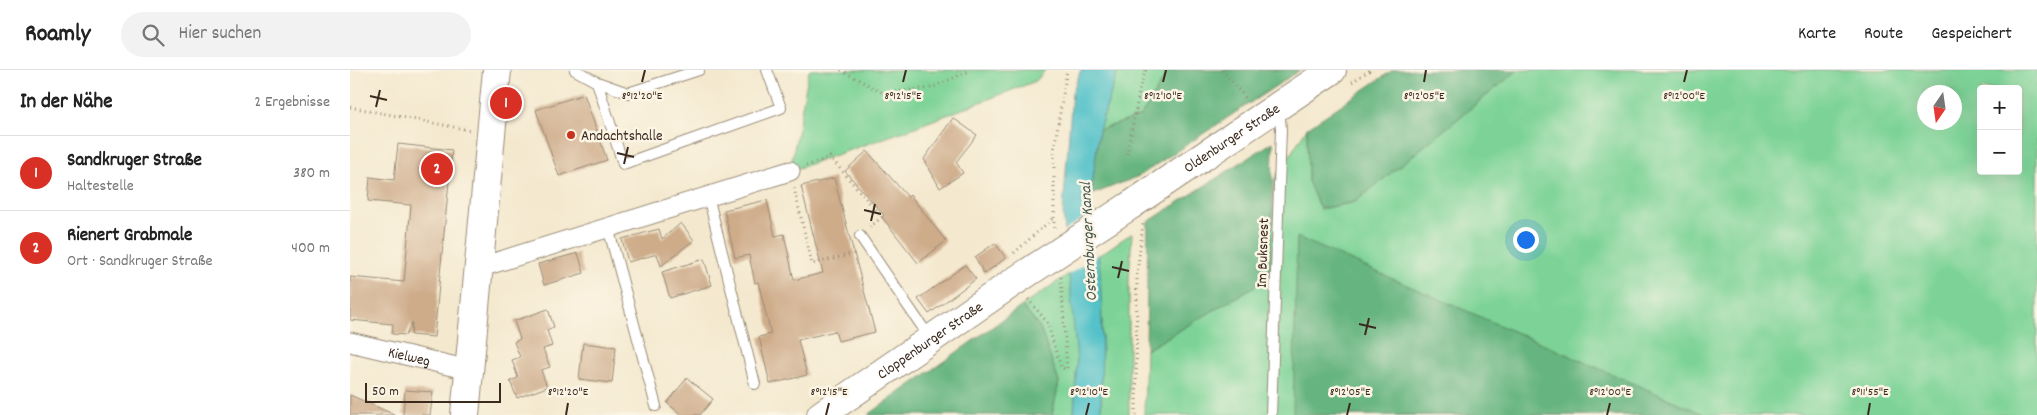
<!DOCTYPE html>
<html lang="de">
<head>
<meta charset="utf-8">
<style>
	body { margin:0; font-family:Dekko,sans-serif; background:#f2f2f2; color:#222 }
	.controls { position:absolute; right:15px; top:15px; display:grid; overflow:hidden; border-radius:5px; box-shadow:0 5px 20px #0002 }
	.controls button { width:45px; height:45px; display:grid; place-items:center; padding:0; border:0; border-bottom:1px solid #e0e0e0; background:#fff; color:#222; font:25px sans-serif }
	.compass { position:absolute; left:1567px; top:15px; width:45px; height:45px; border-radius:50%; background:#fff; box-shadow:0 5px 20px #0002; rotate:193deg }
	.scale { position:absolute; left:15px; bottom:12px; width:136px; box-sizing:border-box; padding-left:5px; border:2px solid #3b2a1e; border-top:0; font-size:14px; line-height:18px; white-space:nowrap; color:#3b2a1e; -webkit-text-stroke:4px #fcf5e5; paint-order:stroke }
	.you { position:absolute; left:1175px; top:169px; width:18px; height:18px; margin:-12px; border:4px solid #fff; border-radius:50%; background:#1a73e8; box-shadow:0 0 0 8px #1a73e833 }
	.badge { display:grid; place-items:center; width:32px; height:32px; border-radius:50%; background:#d93025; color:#fff; font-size:16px; font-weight:700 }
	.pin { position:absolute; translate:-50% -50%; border:2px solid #fff; box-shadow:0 1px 5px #0006 }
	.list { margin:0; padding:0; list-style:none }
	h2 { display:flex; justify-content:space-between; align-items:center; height:65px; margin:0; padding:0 20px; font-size:21px }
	h2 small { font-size:16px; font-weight:400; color:#767676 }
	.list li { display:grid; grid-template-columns:32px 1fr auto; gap:15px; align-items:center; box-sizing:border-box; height:75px; padding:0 20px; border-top:1px solid #e0e0e0 }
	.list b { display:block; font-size:19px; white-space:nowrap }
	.list p { margin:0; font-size:16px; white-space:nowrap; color:#767676 }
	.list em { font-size:16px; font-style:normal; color:#767676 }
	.icon { flex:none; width:28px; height:28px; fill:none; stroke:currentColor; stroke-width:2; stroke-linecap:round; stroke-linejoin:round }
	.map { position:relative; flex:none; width:1687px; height:345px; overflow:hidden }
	header { display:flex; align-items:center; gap:30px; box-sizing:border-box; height:70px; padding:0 25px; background:#fff; border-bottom:1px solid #e0e0e0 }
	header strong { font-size:24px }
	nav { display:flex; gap:28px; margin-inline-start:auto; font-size:18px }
	.search { width:350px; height:45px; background:#f2f2f2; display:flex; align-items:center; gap:12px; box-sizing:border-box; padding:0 18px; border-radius:28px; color:#767676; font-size:19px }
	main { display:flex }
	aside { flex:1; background:#fff }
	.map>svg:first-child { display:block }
	.green { fill:#7dd397; stroke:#5c7e5a; fill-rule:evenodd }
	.forest { fill:#66b580; stroke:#50704f }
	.water { fill:#54c2c9; stroke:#487674 }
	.pier { fill:#f4e9cf }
	.building { fill:#ceac8a }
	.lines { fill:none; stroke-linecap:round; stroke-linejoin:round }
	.lane-casing { stroke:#988a76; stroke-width:12 }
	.street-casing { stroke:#988a76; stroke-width:21 }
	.secondary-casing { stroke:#988a76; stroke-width:30 }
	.path { stroke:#988a76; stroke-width:3; stroke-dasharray:1 4; stroke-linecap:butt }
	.lane { stroke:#fff; stroke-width:10 }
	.street { stroke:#fff; stroke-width:19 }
	.secondary { stroke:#fff; stroke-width:28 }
	.secondary-bridge-casing { stroke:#988a76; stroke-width:30; stroke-linecap:butt }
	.secondary-bridge { stroke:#fff; stroke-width:28 }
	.ticks { fill:none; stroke:#3b2a1e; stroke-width:2 }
	.poi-dot { fill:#c8321e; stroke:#fcf5e5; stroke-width:2 }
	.labels { text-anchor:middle; stroke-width:5; stroke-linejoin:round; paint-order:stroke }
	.poi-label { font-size:15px; fill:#3b2a1e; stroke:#fcf5e5; text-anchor:start }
	.street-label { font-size:15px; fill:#3b2a1e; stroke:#fcf5e5 }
	.water-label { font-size:16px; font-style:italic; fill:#425851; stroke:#fcf5e5 }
	.ticks-label { font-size:12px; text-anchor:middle; fill:#3b2a1e; stroke:#fcf5e5; stroke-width:5; stroke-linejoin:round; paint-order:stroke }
</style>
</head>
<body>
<header>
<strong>Roamly</strong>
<div class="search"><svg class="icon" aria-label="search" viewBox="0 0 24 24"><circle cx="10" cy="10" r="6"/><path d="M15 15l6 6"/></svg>Hier suchen</div>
<nav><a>Karte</a><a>Route</a><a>Gespeichert</a></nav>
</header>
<main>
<aside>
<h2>In der Nähe<small>2 Ergebnisse</small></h2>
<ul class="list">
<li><span class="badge">1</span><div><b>Sandkruger Straße</b><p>Haltestelle</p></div><em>380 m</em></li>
<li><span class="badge">2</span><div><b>Rienert Grabmale</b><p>Ort · Sandkruger Straße</p></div><em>400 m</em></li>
</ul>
</aside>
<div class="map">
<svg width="1687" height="345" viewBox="0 0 1687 345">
	<rect width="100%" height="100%" fill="#fcf5e5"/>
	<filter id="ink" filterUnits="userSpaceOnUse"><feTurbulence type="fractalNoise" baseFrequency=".02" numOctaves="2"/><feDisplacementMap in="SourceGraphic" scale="10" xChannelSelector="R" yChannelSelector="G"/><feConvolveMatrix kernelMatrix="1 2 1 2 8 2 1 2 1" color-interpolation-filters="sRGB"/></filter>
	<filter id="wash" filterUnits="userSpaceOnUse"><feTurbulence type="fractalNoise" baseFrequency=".0096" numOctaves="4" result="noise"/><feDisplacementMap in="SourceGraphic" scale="20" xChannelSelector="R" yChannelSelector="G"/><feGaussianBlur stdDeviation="1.12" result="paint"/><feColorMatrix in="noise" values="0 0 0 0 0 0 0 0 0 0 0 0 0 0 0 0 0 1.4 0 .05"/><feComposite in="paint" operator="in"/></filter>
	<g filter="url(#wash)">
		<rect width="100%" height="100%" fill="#f4e9cf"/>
		<path class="green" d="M459,0H695L686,11L560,59L440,101Z
			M768,0H819L791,46L749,60Z
			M1168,0H1687V345H794L796,280L920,207L924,110L957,58L958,111L970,139L1005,132ZM1631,19H1668V101H1631ZM1574,22H1604V52H1574Z
			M782,163L779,210V345H751L752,252L748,186Z
			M720,203L727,290L724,345H702L709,312L690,258L672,236Z"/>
		<path class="forest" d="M819,0H950L789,106L741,125L749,60L791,46Z
			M1043,0H1168L1005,132L970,139L958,111L957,58Z
			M923,72L920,207L796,280L798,152Z
			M947,167L988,185L1356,345H943Z
			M672,236L690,258L709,312L702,345H518Z"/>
		<path class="water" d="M731,0H768L749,60L741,125L750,199L752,252L751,345H724L727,290L713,141L722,23Z"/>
		<path class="pier" d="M745,140L750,183L718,205L713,162Z"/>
		<g id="blocks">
			<path class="building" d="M234,24L257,90L209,106L186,40Z
				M603,48L627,65L606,92L613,103L590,118L574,89Z
				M48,74L102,80L84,267L61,265L62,252L56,265L42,264L43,254L0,250V207L54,212L61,135L18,131L20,107L44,110Z
				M517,81L558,127L560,125L596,171L568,193L532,147L534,145L495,101Z
				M484,108L525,262L488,271L485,261L448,270L457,305L420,314L409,267L421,264L408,212L405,213L399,185L385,188L374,140L417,130L425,166L434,164L444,210L473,203L451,116Z
				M331,153L344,170L311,196L307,184L278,192L272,169L309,159L312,169Z
				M645,173L656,188L634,204L625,187Z
				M228,183L234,203L194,215L188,194Z
				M354,189L362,215L320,228L312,202Z
				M615,195L626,209L579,244L568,229Z
				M198,239L204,257L197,260L202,276L193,279L200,297L191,300L197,317L167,328L160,311L168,308L162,290L170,287L164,272L170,269L164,251Z
				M233,273L266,277L262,313L229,309Z
				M337,308L363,329L350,345H332L317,333Z
				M55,320L83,322L80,345H53Z
				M0,325L45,345H0Z"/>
		</g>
	</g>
	<g filter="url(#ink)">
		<use href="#blocks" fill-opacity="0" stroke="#988a76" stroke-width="1"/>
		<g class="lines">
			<defs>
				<path id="lane" d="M225,0L247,12L278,23L349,0
					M247,12L273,94L431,38L417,0
					M358,126L405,314
					M258,157L306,336
					M510,166L580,268
					M921,345L931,59L929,39"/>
				<g id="street">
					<path d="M128,198L440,101"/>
					<path id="s1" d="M0,272L119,300"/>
				</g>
				<g id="secondary">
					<path id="s2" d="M781,135L982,0"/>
					<path d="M115,345L147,0"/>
					<path id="s3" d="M471,345L665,211"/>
				</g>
			</defs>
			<use href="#lane" class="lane-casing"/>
			<use href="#street" class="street-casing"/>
			<use href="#secondary" class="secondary-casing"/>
			<path class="path" d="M491,0L533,23L581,18L621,0
				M872,0L897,30
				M1002,12L1020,0
				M0,37L119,60
				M777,84L791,13L796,0
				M456,96L480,87L532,147L520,157
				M444,118L462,194L506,183
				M704,158V80L717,0
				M664,183L703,148
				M678,229L697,252L711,298L717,299L711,207
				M786,345L787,204L793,154"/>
			<use href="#lane" class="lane"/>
			<use href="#street" class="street"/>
			<use href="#secondary" class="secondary"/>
			<defs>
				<path id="secondary-bridge" d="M665,211L781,135"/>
			</defs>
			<use href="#secondary-bridge" class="secondary-bridge-casing"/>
			<use href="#secondary-bridge" class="secondary-bridge"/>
		</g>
	</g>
	<path class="ticks" d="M292,12L295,0M553,12L556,0M813,12L816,0M1074,12L1076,0M1334,12L1337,0M20,26L37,30M26,37L30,20M267,83L284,87M274,94L278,77M514,140L531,144M521,151L525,134M762,197L779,201M768,208L772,191M1009,254L1026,258M1015,265L1019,248M216,345L218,333M476,345L479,333M736,345L739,333M997,345L1000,333M1257,345L1260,333M1518,345L1520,333"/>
	<circle class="poi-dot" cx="221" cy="65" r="5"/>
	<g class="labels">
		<g class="poi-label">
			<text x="231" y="70">Andachtshalle</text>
		</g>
		<g class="street-label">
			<text dy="5" stroke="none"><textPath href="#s2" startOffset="121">Oldenburger Straße</textPath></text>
			<text transform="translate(912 183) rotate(-88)" y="5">Im Buksnest</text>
			<text dy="5" stroke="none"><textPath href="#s3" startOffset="132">Cloppenburger Straße</textPath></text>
			<text dy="5" stroke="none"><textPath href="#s1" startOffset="61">Kielweg</textPath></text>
		</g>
		<g class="water-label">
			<text transform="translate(737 172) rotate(-93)" y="6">Osternburger Kanal</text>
		</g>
	</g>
	<g class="ticks-label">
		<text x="292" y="29">8°12'20"E</text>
		<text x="553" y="29">8°12'15"E</text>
		<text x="813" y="29">8°12'10"E</text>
		<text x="1074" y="29">8°12'05"E</text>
		<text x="1334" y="29">8°12'00"E</text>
		<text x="218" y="325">8°12'20"E</text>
		<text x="479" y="325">8°12'15"E</text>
		<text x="739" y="325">8°12'10"E</text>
		<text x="1000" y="325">8°12'05"E</text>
		<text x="1260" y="325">8°12'00"E</text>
		<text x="1520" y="325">8°11'55"E</text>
	</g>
</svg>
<div class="controls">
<button>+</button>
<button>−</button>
</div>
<svg class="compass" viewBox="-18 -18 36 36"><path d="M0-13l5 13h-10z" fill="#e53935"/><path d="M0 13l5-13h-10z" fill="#767676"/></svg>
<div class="scale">50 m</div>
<div class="you"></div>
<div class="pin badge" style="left:156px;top:33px">1</div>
<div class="pin badge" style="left:87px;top:99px">2</div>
</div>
</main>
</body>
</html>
